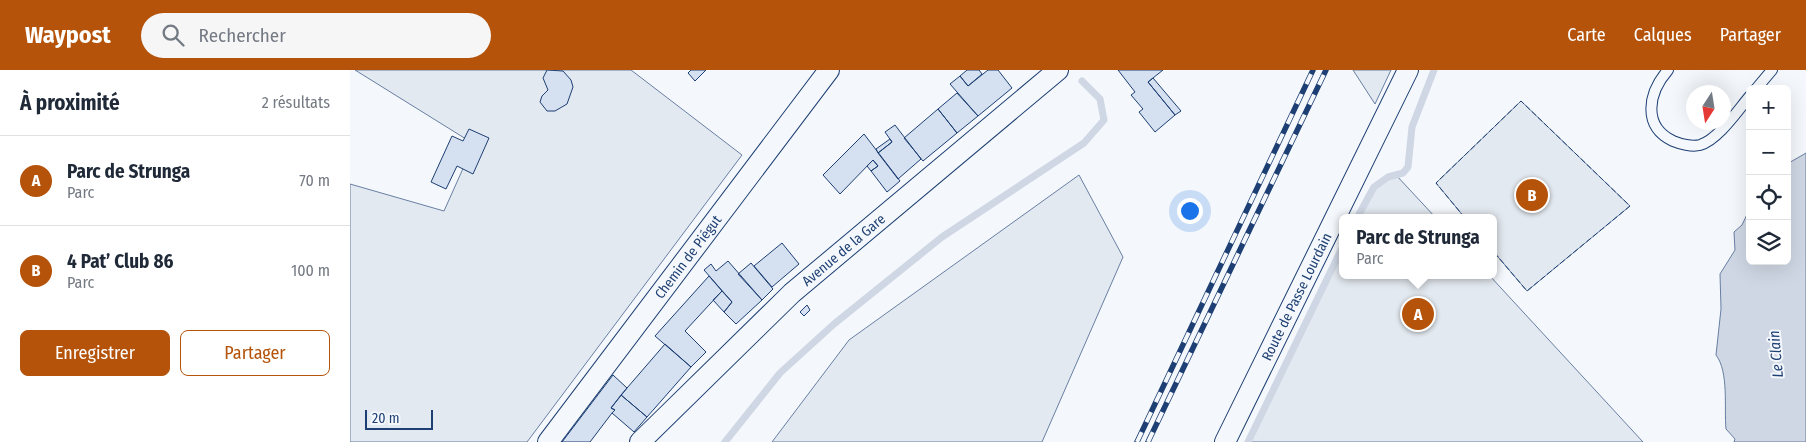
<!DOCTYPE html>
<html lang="fr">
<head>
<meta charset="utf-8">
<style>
	body { margin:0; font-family:"Fira Sans Condensed",sans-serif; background:#f6f6f7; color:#1f2937 }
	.controls { position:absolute; right:15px; top:15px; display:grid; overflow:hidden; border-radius:8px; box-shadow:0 5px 20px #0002 }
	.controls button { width:45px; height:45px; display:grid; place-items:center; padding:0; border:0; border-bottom:1px solid #e0e1e3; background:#fff; color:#1f2937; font:25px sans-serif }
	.compass { position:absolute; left:1336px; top:15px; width:45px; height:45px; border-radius:50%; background:#fff; box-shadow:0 5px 20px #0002; rotate:192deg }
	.scale { position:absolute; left:15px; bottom:12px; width:68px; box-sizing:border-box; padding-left:5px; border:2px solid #1d3f73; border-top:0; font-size:14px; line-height:18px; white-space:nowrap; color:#1d3f73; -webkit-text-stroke:4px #f4f7fb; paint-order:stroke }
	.you { position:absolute; left:839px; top:140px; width:18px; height:18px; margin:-12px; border:4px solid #fff; border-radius:50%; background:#1a73e8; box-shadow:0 0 0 8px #1a73e833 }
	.badge { display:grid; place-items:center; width:32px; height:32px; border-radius:50%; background:#b45309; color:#fff; font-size:16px; font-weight:700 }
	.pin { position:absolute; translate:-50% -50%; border:2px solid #fff; box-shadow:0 1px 5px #0006 }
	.popup { position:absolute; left:989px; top:144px; width:158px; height:65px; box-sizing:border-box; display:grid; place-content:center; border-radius:8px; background:#fff; filter:drop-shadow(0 1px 4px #0005); font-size:16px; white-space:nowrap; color:#747a83 }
	.popup b { font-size:19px; color:#1f2937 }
	.popup::after { content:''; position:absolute; left:50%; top:100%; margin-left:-10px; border:10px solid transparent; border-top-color:#fff }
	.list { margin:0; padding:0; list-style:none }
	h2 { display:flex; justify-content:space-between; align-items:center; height:65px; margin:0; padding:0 20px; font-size:21px }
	h2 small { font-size:16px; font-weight:400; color:#747a83 }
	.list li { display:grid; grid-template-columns:32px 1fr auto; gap:15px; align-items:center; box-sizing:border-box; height:90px; padding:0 20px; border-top:1px solid #e0e1e3 }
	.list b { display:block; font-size:19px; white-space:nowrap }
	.list p { margin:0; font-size:16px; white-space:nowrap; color:#747a83 }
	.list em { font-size:16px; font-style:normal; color:#747a83 }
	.actions { display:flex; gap:10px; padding:15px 20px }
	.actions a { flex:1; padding:11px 0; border:1px solid #b45309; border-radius:8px; text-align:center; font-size:18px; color:#b45309 }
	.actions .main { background:#b45309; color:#fff }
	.icon { flex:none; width:28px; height:28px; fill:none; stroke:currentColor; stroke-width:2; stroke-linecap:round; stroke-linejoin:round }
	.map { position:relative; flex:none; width:1456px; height:372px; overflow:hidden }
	header { display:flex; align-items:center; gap:30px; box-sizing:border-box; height:70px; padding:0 25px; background:#b45309; color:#fff }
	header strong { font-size:24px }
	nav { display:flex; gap:28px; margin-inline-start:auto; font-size:18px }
	.search { width:350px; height:45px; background:#f6f6f7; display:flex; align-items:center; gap:12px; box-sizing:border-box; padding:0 18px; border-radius:28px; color:#747a83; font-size:19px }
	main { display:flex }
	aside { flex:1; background:#fff }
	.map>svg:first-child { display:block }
	.green { fill:#e3e9f0; stroke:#687fa3 }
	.water { fill:#cfd7e4; stroke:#687fa3 }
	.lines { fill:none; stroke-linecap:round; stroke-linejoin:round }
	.stream { stroke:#cfd7e4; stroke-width:7 }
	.building { fill:#d5e0f0; stroke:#1d3f73 }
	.lane-casing { stroke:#1d3f73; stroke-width:12 }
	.street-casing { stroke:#1d3f73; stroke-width:22 }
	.lane { stroke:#f4f7fb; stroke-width:10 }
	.street { stroke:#f4f7fb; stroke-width:20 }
	.rail-casing { stroke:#1d3f73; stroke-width:5.5 }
	.rail { stroke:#f4f7fb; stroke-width:4; stroke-dasharray:11; stroke-linecap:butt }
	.fence { stroke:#1d3f73; stroke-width:1; stroke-dasharray:6 2.5; stroke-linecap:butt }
	.labels { text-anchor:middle; stroke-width:4; stroke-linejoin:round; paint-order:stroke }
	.street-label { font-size:14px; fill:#1d3f73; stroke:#f4f7fb }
	.water-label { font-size:15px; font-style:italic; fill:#1d3f73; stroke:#f4f7fb }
</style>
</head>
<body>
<header>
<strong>Waypost</strong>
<div class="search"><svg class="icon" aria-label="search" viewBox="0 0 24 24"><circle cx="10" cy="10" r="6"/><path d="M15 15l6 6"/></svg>Rechercher</div>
<nav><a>Carte</a><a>Calques</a><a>Partager</a></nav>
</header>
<main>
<aside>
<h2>À proximité<small>2 résultats</small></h2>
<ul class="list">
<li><span class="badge">A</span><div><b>Parc de Strunga</b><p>Parc</p></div><em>70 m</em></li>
<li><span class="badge">B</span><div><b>4 Pat’ Club 86</b><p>Parc</p></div><em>100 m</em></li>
</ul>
<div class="actions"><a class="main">Enregistrer</a><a>Partager</a></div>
</aside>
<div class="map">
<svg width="1456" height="372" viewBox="0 0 1456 372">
	<rect width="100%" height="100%" fill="#f4f7fb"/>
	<path class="green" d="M5,0H281L392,85L177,372H0V114L94,141L124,74Z
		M1003,0H1041L1025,34Z
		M1171,31L1280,136L1177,221L1143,181V148H1115L1086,113Z
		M729,105L773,187L692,372H422L499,270Z
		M1046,105L1086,148H1009L1024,117Z
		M993,180V205H1139L1293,372H899Z"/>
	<path class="water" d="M1456,83V372H1384L1385,369L1376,359C1374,338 1379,302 1366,285L1371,239L1370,204L1385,180L1384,162L1392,155L1400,138V191H1437V94Z"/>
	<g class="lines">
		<path class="stream" d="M1007,148L1024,117L1038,107L1053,103L1058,97L1062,57L1084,0
			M375,372L430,303L484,254L592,167L734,73L754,50L750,29L732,11
			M898,372L993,176"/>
	</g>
	<path class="building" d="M197,0L213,1L221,10L223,17L217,34L205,41H197L190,32L192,26L198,20L193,8Z
		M341,0H356L345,11L338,3Z
		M617,0H629L632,4L618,16L610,6Z
		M638,0H648L662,18L628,46L600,14L610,6L618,16Z
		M768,0H813L798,12L825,45L805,62L789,42L793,39L781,25L785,22Z
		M803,8L831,41L825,45L798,12Z
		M607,23L628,46L607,63L588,39Z
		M588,39L607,63L573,91L554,68Z
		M545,55L571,89L548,109L528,83L542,72L535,62Z
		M119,59L139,68L123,104L107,96L96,119L81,112L102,66L113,71Z
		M514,64L550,111L537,122L521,101L528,96L523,90L490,124L473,105Z
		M540,69L542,72L528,83L526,79Z
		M523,90L528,96L521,101L517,96Z
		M432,173L449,194L422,217L404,196Z
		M378,191L412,230L386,254L374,242L382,232L354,200L361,194L366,201Z
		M401,193L423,219L412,230L388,204Z
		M359,206L372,221L335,261L356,282L341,297L305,266Z
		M372,221L382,232L374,242L363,230Z
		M457,235L460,240L454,246L450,242Z
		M315,274L341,297L297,347L271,325Z
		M263,305L277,318L261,338L265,340L262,343L240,372H212Z
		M271,325L297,347L284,362L262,343L265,340L261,338Z"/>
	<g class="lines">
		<defs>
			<path id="lane" d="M1318,0C1298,23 1292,56 1323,71C1330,74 1342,77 1350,75C1368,70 1388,40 1400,26
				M1406,19L1422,0"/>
			<g id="street">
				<path id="s1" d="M198,372L479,0"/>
				<path id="s2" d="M290,372L442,223L708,0"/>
				<path id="s3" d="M875,372L1058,0"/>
			</g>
		</defs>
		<use href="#lane" class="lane-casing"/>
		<use href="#street" class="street-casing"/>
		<use href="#lane" class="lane"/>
		<use href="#street" class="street"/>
		<defs>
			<path id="rail" d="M787,372L963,0
				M798,372L976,0"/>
		</defs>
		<use href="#rail" class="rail-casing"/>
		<use href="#rail" class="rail"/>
		<path class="fence" d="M1115,148L1086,113L1171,31L1280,136L1177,221L1143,181"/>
	</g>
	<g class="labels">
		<g class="street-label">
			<text dy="5" stroke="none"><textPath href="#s2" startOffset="280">Avenue de la Gare</textPath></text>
			<text dy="5" stroke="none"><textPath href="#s1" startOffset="232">Chemin de Piégut</textPath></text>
			<text dy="5" stroke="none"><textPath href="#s3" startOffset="162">Route de Passe Lourdain</textPath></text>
		</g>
		<g class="water-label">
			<text transform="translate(1426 284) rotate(-95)" y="5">Le Clain</text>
		</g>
	</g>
</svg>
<div class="controls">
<button>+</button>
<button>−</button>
<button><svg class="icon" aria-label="locate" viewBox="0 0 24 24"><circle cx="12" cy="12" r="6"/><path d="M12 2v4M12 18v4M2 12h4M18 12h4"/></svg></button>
<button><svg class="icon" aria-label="layers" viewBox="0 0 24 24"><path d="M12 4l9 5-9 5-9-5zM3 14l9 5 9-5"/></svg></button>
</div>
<svg class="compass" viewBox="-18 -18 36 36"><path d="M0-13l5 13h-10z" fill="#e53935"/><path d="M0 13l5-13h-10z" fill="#747a83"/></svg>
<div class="scale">20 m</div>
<div class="you"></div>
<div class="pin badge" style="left:1068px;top:244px">A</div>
<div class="popup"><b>Parc de Strunga</b>Parc</div>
<div class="pin badge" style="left:1182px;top:125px">B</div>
</div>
</main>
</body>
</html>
